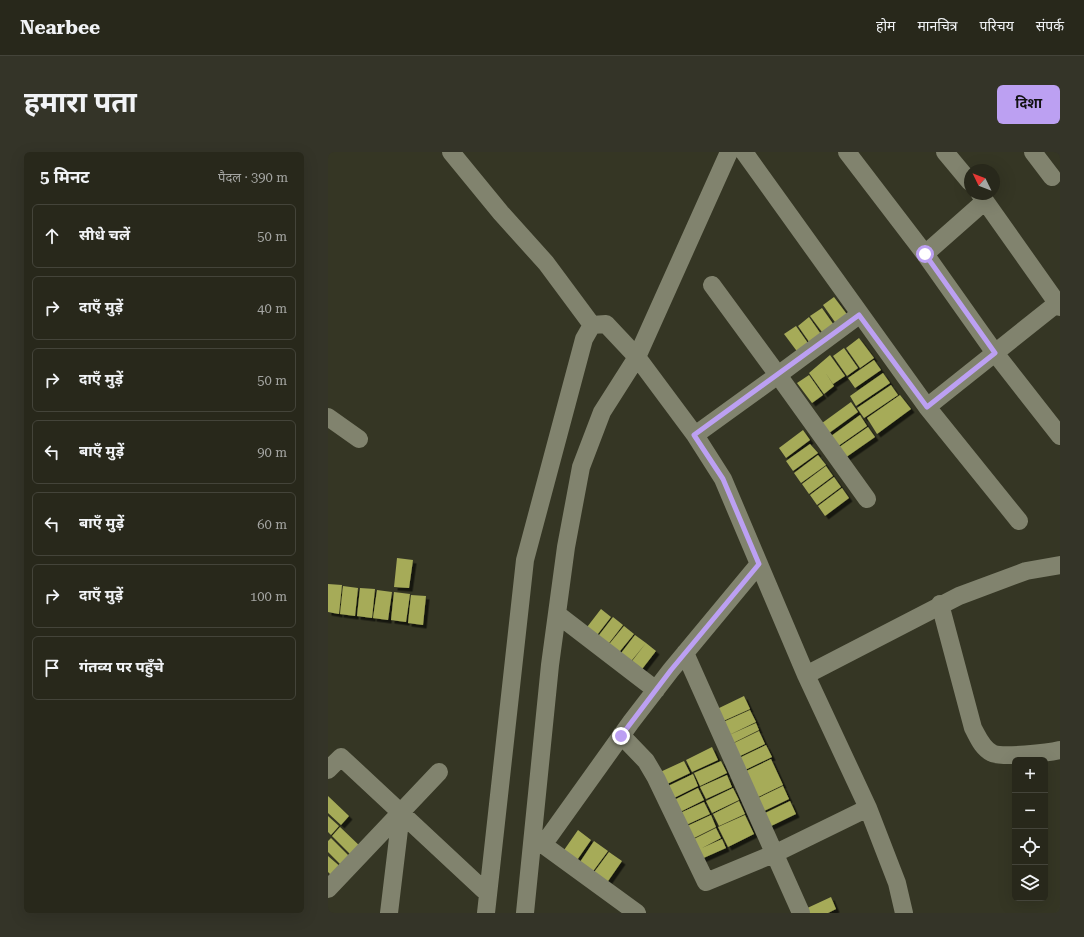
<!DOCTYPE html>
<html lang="hi">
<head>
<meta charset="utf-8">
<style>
	body { margin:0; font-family:"Roboto Serif","Noto Sans Devanagari",serif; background:#343428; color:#f1f3f6 }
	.controls { position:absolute; right:12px; bottom:12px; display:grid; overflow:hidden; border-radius:6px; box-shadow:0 4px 16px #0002 }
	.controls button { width:36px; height:36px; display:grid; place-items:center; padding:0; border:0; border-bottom:1px solid #44443a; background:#28281b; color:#f1f3f6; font:20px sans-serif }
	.compass { position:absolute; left:636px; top:12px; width:36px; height:36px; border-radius:50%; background:#28281b; box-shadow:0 4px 16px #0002; rotate:313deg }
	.stop { position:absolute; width:12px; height:12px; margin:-9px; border:3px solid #bca0f2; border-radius:50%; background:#fff }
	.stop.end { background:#bca0f2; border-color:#fff; box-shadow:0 1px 4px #0008 }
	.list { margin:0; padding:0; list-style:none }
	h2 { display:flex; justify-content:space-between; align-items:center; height:52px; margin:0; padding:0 16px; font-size:17px }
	h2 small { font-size:13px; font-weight:400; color:#a5a6a3 }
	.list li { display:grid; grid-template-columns:26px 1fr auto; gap:12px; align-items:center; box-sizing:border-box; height:64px; margin:0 8px 8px; padding:0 8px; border:1px solid #44443a; border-radius:6px }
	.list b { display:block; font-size:15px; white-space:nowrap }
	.list em { font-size:13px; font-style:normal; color:#a5a6a3 }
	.icon { flex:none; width:22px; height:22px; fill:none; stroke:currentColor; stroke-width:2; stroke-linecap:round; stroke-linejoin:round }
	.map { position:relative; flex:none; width:732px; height:761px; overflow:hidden; border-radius:6px }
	header { display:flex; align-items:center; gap:24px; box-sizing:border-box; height:56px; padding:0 20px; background:#28281b; border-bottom:1px solid #44443a }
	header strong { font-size:19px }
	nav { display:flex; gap:22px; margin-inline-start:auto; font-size:14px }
	.intro { display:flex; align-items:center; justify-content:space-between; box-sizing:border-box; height:96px; padding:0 24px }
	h1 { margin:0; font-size:28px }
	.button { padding:10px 18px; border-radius:6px; background:#bca0f2; color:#111; font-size:14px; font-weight:700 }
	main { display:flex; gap:24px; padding:0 24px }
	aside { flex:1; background:#28281b; border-radius:6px; box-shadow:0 4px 16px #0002 }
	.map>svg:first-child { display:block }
	.building { fill:#a6ab59; filter:url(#shadow) }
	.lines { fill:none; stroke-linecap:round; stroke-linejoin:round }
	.street { stroke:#81836e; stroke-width:18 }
	.route { stroke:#bca0f2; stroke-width:5 }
</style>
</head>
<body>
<header>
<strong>Nearbee</strong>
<nav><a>होम</a><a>मानचित्र</a><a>परिचय</a><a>संपर्क</a></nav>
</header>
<div class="intro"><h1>हमारा पता</h1><a class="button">दिशा</a></div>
<main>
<aside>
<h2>5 मिनट<small>पैदल · 390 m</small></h2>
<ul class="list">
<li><svg class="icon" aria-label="ahead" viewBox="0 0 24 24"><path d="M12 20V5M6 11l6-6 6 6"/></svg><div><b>सीधे चलें</b></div><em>50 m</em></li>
<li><svg class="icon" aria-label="right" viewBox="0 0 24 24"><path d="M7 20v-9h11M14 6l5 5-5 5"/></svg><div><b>दाएँ मुड़ें</b></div><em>40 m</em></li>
<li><svg class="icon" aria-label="right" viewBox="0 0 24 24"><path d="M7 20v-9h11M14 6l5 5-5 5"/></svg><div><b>दाएँ मुड़ें</b></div><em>50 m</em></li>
<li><svg class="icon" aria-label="left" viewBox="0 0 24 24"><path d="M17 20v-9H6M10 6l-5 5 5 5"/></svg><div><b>बाएँ मुड़ें</b></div><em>90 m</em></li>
<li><svg class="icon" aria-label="left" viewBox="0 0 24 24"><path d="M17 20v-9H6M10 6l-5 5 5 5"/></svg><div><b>बाएँ मुड़ें</b></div><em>60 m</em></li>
<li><svg class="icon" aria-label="right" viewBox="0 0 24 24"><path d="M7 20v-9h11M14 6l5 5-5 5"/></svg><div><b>दाएँ मुड़ें</b></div><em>100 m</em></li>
<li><svg class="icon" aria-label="arrive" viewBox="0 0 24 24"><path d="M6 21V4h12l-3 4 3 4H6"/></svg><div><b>गंतव्य पर पहुँचे</b></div></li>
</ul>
</aside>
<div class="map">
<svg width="732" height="761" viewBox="0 0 732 761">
	<defs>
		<filter id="shadow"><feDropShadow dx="3.5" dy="3.5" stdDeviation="0" flood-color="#0009"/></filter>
	</defs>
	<rect width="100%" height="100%" fill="#353624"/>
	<path class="building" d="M506,145L521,165L509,173L495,153Z
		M494,156L508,176L497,184L482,164Z
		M481,165L495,185L484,194L470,174Z
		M468,174L482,194L471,202L456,182Z
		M531,186L546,206L532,216L518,196Z
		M516,196L530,216L519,224L505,204Z
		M502,203L517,224L505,232L497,220L506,234L496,242L481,221Z
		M546,208L553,218L527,236L520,226Z
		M555,221L562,231L528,254L522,244Z
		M481,223L495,243L484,251L469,231Z
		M563,233L570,243L536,266L529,256Z
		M572,243L583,257L549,282L539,266Z
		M523,250L530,260L497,284L490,274Z
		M532,263L539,274L506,297L499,287Z
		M540,275L547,285L514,308L507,298Z
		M475,278L482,288L458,306L451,296Z
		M482,292L490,301L465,319L458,309Z
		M490,303L498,313L473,331L466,321Z
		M498,314L505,324L481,342L474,332Z
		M506,325L513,335L489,353L482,343Z
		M514,336L521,346L497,364L490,354Z
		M69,406L85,408L81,436L66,435Z
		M0,432L14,433L11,462L0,460Z
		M15,434L30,436L27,464L12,462Z
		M32,436L47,437L44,466L29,464Z
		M49,438L64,440L60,468L45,466Z
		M66,440L82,442L78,470L63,468Z
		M83,443L98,444L95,473L80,471Z
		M273,457L283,465L266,487L256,479Z
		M285,465L295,473L278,495L268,487Z
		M296,474L306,482L288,504L278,496Z
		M307,483L318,491L300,513L290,505Z
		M318,491L328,499L311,521L301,513Z
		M416,544L422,557L393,570L387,558Z
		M422,558L428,570L399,584L393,571Z
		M428,571L431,578L403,592L399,584Z
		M431,579L437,592L408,606L402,593Z
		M438,593L444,605L415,619L409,607Z
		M384,595L390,608L364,620L358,608Z
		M443,607L455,633L426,647L414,621Z
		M356,609L362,621L335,634L330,621Z
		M393,609L399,621L372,634L366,621Z
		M365,622L370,634L344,647L338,635Z
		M399,623L404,635L378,647L372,635Z
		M455,634L461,647L432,661L426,648Z
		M370,636L376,648L350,661L344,649Z
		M405,636L411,648L384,661L378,649Z
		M0,644L21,664L13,673L0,661Z
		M411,649L417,662L391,674L385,662Z
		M462,649L468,662L439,676L433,663Z
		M376,650L382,662L356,674L350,662Z
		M383,663L388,675L362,688L357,675Z
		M417,663L426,682L400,695L390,675Z
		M0,664L11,674L3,683L0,680Z
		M12,675L36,698L27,707L4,684Z
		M388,676L393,686L374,696L394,687L398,696L371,708L362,689Z
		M250,678L263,688L247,711L234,701Z
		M3,686L26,709L18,718L0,700V689Z
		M266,689L280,699L263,722L250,713Z
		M281,700L294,709L278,732L264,723Z
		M0,704L15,717L6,726L0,720Z
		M503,745L508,757L500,761H476L475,758Z"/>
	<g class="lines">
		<path class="street" d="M123,0L173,61L218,111L264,173
			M416,0L599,255L691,369
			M519,0L597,102L667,201L732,284
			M617,0L642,30
			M705,0L724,25
			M652,42L732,155
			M597,102L657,49
			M384,133L450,223L531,163
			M599,255L732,149
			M0,265L31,287
			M367,283L450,223L539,347
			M612,452L645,576C650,585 654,596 664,601C673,606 721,601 732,598
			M229,462L328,538
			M357,501L473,761
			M478,523L631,444L698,419L732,413
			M293,583L318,609L328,626L378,730L448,701L540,656
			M0,618L13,605L160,742
			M206,686L309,761
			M215,693L303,570L343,518L431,412
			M0,737L111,620
			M61,761L73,661
			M158,761L197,408L256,187L264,173L278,172L309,205L367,283L395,327L478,523L540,656L569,731L576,761
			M197,761L222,513L238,395L253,315L274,260L309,205L401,0"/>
	</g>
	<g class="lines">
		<path class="route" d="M293,584L343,518L431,412L395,327L366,283L531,163L599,255L667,201L597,102"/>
	</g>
</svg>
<div class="controls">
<button>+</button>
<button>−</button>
<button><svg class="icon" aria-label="locate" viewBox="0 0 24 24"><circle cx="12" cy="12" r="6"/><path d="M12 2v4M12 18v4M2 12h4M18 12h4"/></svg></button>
<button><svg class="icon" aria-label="layers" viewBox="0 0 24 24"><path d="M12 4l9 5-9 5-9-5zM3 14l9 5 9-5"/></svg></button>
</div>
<svg class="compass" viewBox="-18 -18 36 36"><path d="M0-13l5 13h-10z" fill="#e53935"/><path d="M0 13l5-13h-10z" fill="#a5a6a3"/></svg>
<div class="stop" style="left:597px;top:102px"></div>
<div class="stop end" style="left:293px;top:584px"></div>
</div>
</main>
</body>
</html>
